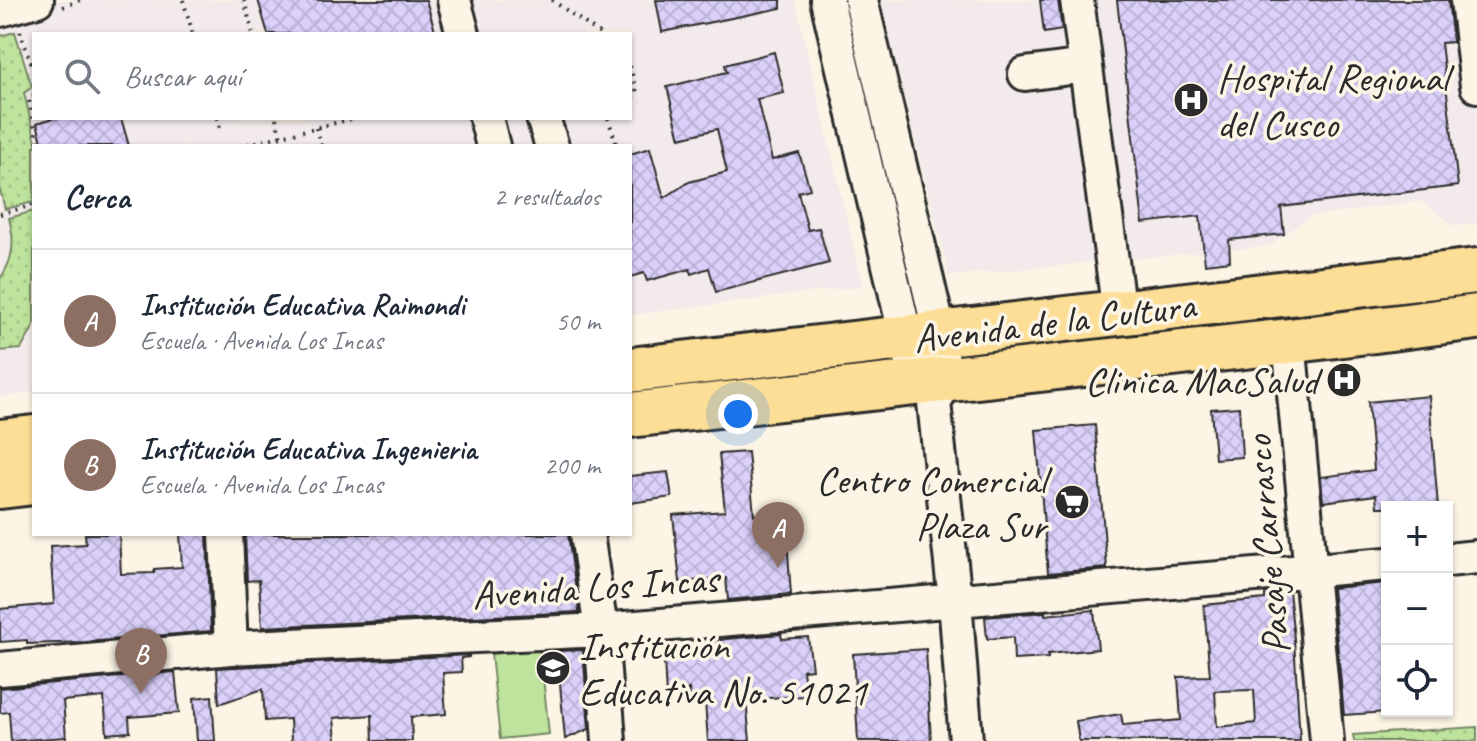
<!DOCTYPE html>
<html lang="es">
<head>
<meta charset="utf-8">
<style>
	body { margin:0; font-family:Caveat,sans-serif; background:#f2f2f3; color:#1f2937 }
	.controls { position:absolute; right:24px; bottom:24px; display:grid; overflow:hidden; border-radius:0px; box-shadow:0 2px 6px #0004 }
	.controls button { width:72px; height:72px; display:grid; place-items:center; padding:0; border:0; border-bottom:2px solid #e0e1e3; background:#fff; color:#1f2937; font:40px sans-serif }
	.you { position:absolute; left:738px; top:414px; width:28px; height:28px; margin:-20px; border:6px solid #fff; border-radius:50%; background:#1a73e8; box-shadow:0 0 0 12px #1a73e833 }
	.badge { display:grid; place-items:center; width:52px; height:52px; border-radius:50%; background:#2563eb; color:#fff; font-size:26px; font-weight:700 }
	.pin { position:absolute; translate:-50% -66px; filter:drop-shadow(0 2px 4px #0008) }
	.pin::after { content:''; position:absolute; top:42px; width:28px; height:24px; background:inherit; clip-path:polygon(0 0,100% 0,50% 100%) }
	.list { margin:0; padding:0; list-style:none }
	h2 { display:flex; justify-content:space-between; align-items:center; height:104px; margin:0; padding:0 32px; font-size:34px }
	h2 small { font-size:26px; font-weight:400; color:#747a83 }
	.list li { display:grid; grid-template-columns:52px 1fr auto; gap:24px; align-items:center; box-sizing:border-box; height:144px; padding:0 32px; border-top:2px solid #e0e1e3 }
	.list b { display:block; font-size:30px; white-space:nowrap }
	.list p { margin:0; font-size:26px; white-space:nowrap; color:#747a83 }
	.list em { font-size:26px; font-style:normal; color:#747a83 }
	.icon { flex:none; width:44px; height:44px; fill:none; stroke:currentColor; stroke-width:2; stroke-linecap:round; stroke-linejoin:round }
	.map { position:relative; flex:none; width:1477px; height:741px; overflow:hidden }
	.search { position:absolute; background:#fff; box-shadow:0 2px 6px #0004; left:32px; top:32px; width:600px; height:88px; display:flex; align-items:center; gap:20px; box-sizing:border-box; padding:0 28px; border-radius:0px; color:#747a83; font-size:30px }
	.panel { position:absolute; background:#fff; box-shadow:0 2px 6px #0004; left:32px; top:144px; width:600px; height:392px; border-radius:0px }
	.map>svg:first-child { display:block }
	.built { fill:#f2eaeb; fill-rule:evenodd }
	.grass { fill:url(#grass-dots); stroke:#748764; stroke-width:2 }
	.pitch { fill:#bee39d; stroke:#748764; stroke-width:2 }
	.building { fill:url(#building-cross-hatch); stroke:#2b2b2b; stroke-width:2; fill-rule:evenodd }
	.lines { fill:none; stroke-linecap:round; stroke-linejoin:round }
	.minor-casing { stroke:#2b2b2b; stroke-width:38 }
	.highway-casing { stroke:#2b2b2b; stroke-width:50 }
	.path { stroke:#2b2b2b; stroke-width:4; stroke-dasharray:2 6; stroke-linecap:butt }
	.minor { stroke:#fcf5e5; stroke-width:32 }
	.highway { stroke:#fdde96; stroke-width:44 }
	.labels { text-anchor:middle; stroke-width:7; stroke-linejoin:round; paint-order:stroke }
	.poi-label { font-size:40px; fill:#2b2b2b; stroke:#fcf5e5; text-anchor:start }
	.street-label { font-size:40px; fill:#2b2b2b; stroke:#fcf5e5 }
</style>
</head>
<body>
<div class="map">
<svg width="1477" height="741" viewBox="0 0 1477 741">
	<defs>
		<pattern id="grass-dots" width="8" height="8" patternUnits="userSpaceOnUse" patternTransform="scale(2)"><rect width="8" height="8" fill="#bee39d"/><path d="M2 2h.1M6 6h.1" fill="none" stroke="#a3c387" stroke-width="1.8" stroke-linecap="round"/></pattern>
		<pattern id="building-cross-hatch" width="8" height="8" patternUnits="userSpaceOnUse" patternTransform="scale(2)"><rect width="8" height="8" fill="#dad0f9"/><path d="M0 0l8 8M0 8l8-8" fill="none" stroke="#bbb3d6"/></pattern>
	</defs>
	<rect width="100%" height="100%" fill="#fcf5e5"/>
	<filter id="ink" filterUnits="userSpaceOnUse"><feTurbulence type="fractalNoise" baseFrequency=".0125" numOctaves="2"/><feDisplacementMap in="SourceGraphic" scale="16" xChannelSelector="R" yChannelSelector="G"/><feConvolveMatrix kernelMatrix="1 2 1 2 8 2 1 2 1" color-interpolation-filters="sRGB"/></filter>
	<g filter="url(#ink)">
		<path class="built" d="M0,0H795L863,286L630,315V146H34V392L0,397ZM34,34H630V118H34Z
			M880,0H1477V223L1454,226L1421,201L1309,217L1269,246L949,276Z"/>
		<path class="grass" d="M15,32L32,87L24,93L37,146H34V202L5,209L0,190V36Z
			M34,211V326L21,349L0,351V279C14,259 15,241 9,218Z
			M1477,727V741H1354L1353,735Z"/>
		<path class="pitch" d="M540,649L549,734L500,739L491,654Z"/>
		<path class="building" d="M258,0H426L436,34H268Z
			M656,0H781V8L662,32Z
			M1040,0H1058L1062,30L1044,33Z
			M1117,0H1448L1453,42L1441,43L1458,186L1281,207L1284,234L1229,240L1230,261L1205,264L1200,216L1143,223Z
			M774,52L784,93L757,99L772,160L799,153L810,189L798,192L808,230L819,228L829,263L716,292L709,268L691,274L690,269L647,281L644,273L630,277V154L650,148L664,198L689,182L727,172L717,129L680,138L667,87L727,72L725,65Z
			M54,118H121L129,146H43L37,123Z
			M1429,396L1438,507H1377L1376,495L1323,502L1321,477L1374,470L1368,402Z
			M1239,407L1242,457L1215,459L1211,409Z
			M1095,425L1107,568L1048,573L1036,430Z
			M748,452L754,515L785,512L791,594L728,600L726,578L680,582L673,515L725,511L719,454Z
			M668,472L672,497L630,503V476Z
			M85,534H119L121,574L154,573V569L182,567L180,534H207L211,631L87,642L27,644V640L0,642V609L54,604L50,546L86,544Z
			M245,534H568L579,612L262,627L259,580L247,581Z
			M1387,583V712L1344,715L1332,588Z
			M1289,591L1294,639L1300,741H1079L1076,721L1121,714L1123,725L1181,720L1178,677L1210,676L1204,605L1265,599V593ZM1254,690L1256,723L1217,727L1215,691Z
			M1094,610L1098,649L1048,654V658L1014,660L1013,637L987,639L985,617L1045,612V615Z
			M781,634L782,639L808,637L812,669L803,670L806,696L746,699L750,741H708L705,702L689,703V689L666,698L664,658L686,656V647L726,639Z
			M926,649L931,741H858L853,654Z
			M583,650L589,729L565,739L557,651Z
			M469,655V657L461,658L462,672L443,673L446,714L411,717L412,741H373L372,715L334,718L336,741H291L290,719L265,721L263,689L219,704L217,668Z
			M175,672L179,713L129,717L130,732L107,734L104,697L63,701L66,737L11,741L9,712L0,713V688Z
			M212,696L215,741H197L194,698Z"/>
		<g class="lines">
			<defs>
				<path id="minor" d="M454,0L463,34
					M827,0L911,359
					M861,0L940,335L945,380L936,400
					M1077,0L1119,313
					M1467,0L1477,86
					M0,10L37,0
					M1025,74L1085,66
					M486,118L493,146
					M543,118L552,146
					M1289,341L1327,741
					M934,402L955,601L966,741
					M226,534L231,648
					M587,534L601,630L609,741
					M1447,560L1477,557
					M0,669L231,648L601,630L1387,564"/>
				<path id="highway" d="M630,370L1477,271
					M630,415L1289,341L1477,317
					M0,442L34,438
					M0,486L34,482"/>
			</defs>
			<use href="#minor" class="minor-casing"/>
			<use href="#highway" class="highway-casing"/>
			<path class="path" d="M183,0L193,34
				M244,0L253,34
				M552,0L600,34
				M63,7L81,0
				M20,31L34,71
				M630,66L637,93L630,99
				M34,95L29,100L39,146
				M217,118L221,132
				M276,118L283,146
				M608,118L617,146
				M316,128L321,146
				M240,146L356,118
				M0,214L34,205"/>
			<use href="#minor" class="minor"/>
			<use href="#highway" class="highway"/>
		</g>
	</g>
	<defs>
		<symbol id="hospital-disc" viewBox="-11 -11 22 22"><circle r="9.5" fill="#2b2b2b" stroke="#fcf5e5"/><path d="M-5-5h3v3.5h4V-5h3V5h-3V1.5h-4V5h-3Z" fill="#fff"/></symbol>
		<symbol id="supermarket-disc" viewBox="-11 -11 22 22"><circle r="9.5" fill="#2b2b2b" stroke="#fcf5e5"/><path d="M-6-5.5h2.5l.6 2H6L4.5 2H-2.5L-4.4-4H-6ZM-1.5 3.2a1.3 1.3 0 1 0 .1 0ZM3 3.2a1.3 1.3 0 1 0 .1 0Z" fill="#fff"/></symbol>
		<symbol id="school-disc" viewBox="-11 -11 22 22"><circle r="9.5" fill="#2b2b2b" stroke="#fcf5e5"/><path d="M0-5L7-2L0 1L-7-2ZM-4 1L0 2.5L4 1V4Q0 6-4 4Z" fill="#fff"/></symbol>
	</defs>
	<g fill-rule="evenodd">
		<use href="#hospital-disc" x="1171" y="80" width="40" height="40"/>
		<use href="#hospital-disc" x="1324" y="360" width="40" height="40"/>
		<use href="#supermarket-disc" x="1052" y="482" width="40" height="40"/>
		<use href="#school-disc" x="533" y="648" width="40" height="40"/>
	</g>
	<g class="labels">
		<g class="poi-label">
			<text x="1217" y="91">Hospital Regional<tspan x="1217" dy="46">del Cusco</tspan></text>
			<text x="1318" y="394" text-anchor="end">Clinica MacSalud</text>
			<text x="1046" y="493" text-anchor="end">Centro Comercial<tspan x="1046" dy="46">Plaza Sur</tspan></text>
			<text x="579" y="659">Institución<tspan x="579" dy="46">Educativa No. 51021</tspan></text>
		</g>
		<g class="street-label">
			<text transform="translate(1054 321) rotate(-7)" y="14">Avenida de la Cultura</text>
			<text transform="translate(1266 545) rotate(-95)" y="14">Pasaje Carrasco</text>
			<text transform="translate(595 586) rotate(-4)" y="14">Avenida Los Incas</text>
		</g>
	</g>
</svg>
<div class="controls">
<button>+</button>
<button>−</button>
<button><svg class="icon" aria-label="locate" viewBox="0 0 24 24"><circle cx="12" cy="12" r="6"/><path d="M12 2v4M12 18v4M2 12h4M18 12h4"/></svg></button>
</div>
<div class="you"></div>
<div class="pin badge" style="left:778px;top:568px;background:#8d6e63">A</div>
<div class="pin badge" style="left:141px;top:694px;background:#8d6e63">B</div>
<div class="search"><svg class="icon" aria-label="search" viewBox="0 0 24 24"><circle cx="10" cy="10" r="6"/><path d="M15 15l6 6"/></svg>Buscar aquí</div>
<section class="panel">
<h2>Cerca<small>2 resultados</small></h2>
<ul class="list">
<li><span class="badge" style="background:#8d6e63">A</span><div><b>Institución Educativa Raimondi</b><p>Escuela · Avenida Los Incas</p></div><em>50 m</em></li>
<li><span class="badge" style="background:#8d6e63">B</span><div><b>Institución Educativa Ingenieria</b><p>Escuela · Avenida Los Incas</p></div><em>200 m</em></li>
</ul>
</section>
</div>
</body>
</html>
